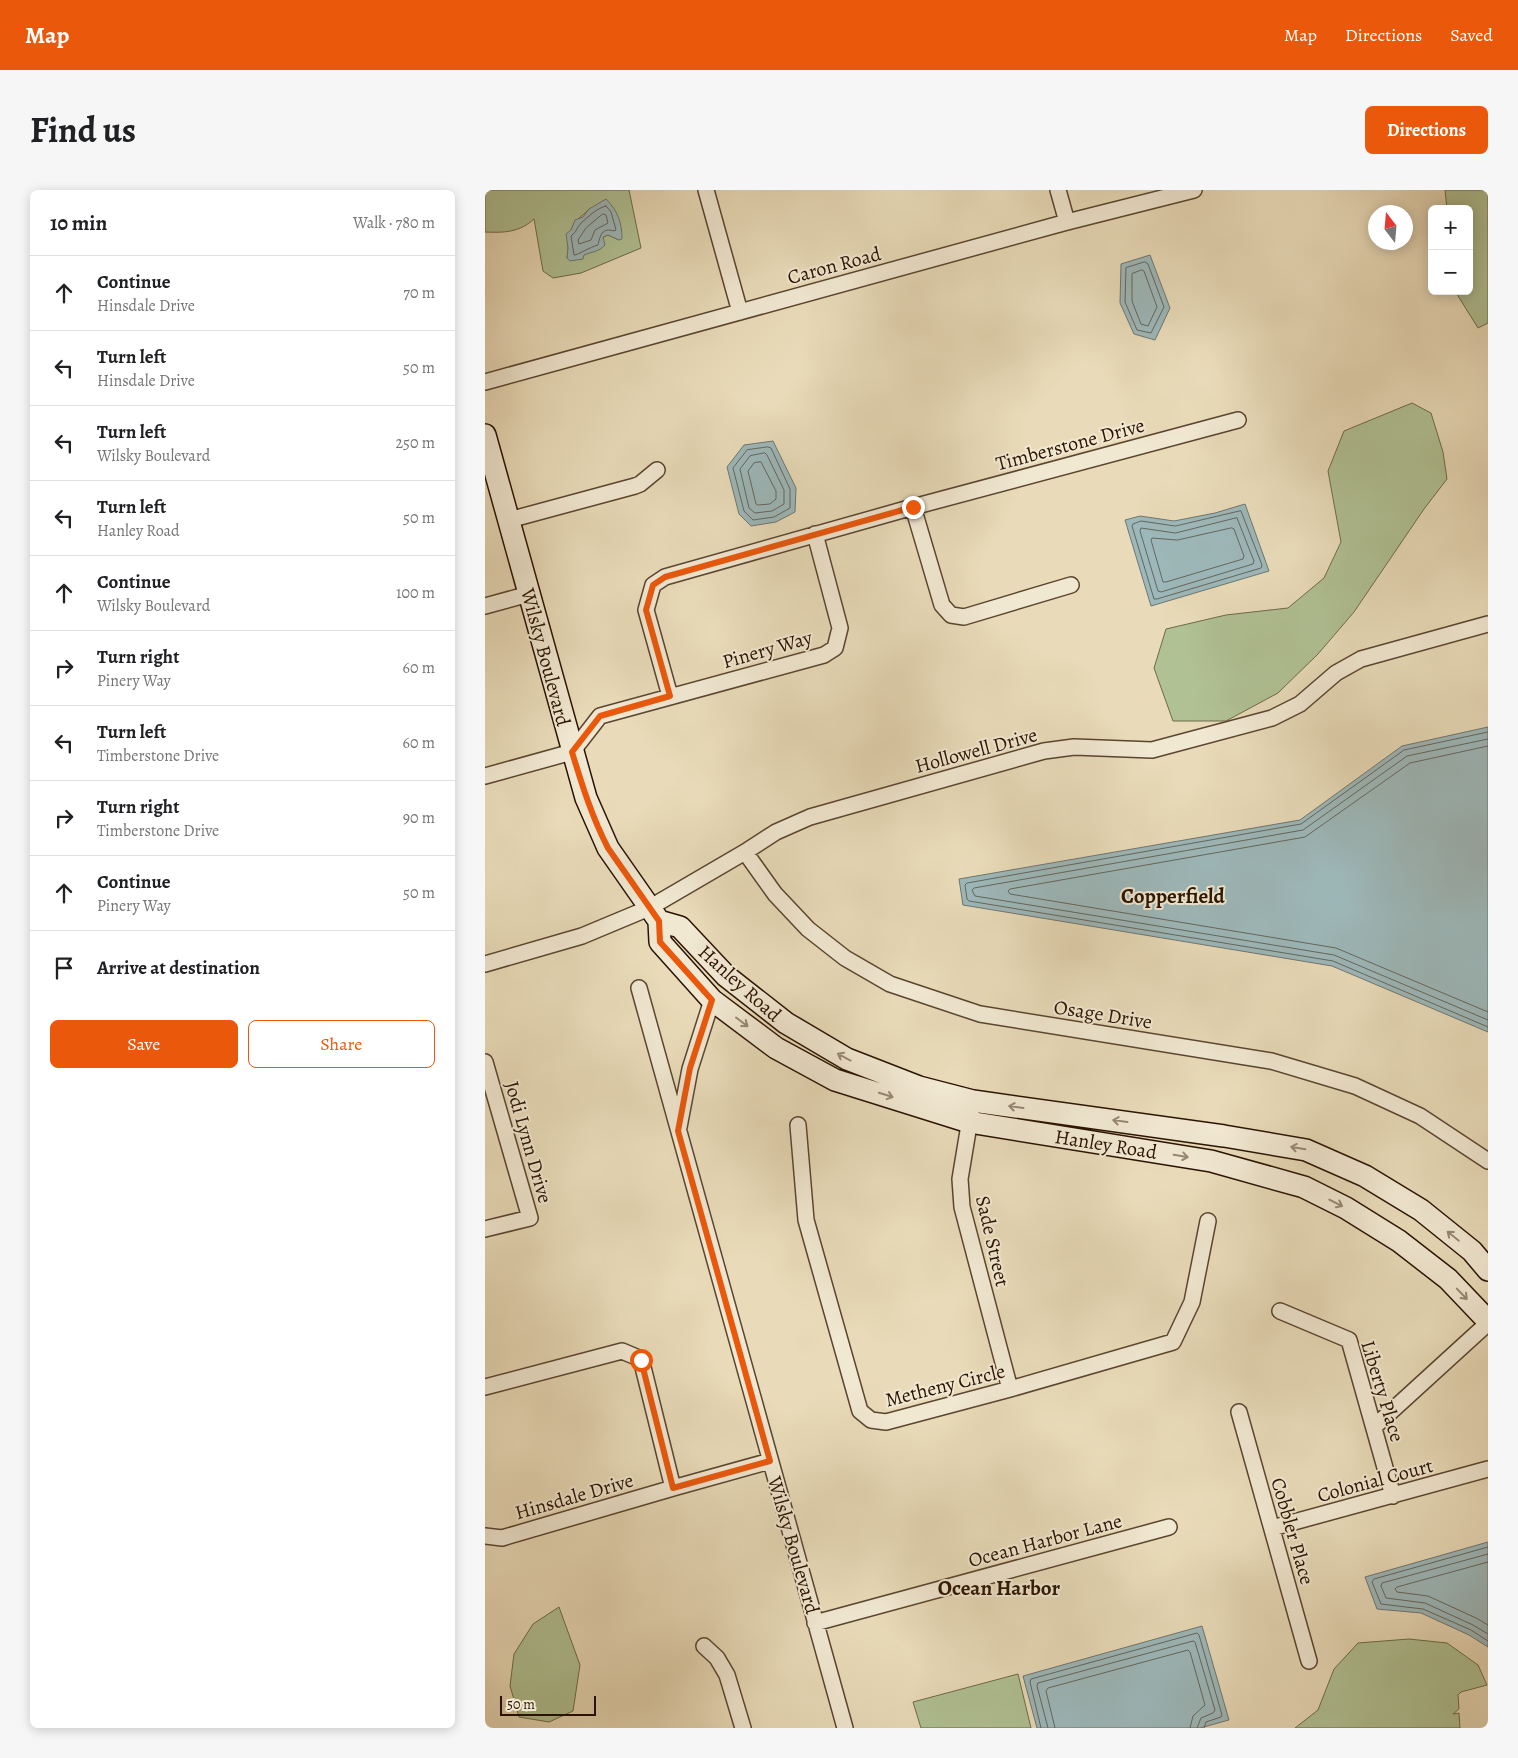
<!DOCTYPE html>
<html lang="en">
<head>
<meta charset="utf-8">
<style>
	body { margin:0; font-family:Alegreya,serif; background:#f6f6f6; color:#202124 }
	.controls { position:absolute; right:15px; top:15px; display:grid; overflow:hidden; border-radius:8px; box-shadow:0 2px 12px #0003 }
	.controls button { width:45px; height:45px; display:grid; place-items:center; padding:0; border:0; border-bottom:1px solid #e0e0e0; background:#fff; color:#202124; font:25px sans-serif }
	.compass { position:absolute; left:883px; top:15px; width:45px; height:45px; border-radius:50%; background:#fff; box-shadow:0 2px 12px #0003; rotate:344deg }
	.scale { position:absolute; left:15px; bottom:12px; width:96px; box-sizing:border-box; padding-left:5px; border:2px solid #2a1301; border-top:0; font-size:14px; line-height:18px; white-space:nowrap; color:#2a1301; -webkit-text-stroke:4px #f1e8d2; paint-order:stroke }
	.stop { position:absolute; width:15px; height:15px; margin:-11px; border:4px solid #ea580c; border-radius:50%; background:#fff }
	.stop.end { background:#ea580c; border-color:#fff; box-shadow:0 1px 5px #0008 }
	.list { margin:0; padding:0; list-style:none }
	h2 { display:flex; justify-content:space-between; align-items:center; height:65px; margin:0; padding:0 20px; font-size:21px }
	h2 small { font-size:16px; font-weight:400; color:#757577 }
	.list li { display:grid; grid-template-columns:32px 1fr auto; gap:15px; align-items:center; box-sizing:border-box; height:75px; padding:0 20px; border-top:1px solid #e0e0e0 }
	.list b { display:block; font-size:19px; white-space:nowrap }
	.list p { margin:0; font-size:16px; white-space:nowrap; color:#757577 }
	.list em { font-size:16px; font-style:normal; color:#757577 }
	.actions { display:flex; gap:10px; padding:15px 20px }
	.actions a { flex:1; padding:11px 0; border:1px solid #ea580c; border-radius:8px; text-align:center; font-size:18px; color:#ea580c }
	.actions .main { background:#ea580c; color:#fff }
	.icon { flex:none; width:28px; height:28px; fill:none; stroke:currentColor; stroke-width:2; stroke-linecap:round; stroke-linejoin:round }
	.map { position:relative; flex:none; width:1003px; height:1538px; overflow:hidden; border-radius:8px }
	header { display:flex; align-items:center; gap:30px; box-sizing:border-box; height:70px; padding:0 25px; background:#ea580c; color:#fff }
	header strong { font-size:24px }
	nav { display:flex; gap:28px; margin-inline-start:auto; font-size:18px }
	.intro { display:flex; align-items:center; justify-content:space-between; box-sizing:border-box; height:120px; padding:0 30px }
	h1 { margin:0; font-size:35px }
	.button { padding:12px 22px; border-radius:8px; background:#ea580c; color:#fff; font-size:18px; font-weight:700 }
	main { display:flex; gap:30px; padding:0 30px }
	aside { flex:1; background:#fff; border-radius:8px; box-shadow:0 2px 12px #0003 }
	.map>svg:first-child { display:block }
	.green { fill:#b0c194; stroke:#6d6a4a; fill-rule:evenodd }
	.water { fill:#9db8ba; stroke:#6f7670 }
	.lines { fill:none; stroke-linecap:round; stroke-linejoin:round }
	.shore { stroke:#64665e; stroke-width:1 }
	.minor-casing { stroke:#5a452f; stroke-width:18 }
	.secondary-casing { stroke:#2a1301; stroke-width:24 }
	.minor { stroke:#f1e8d2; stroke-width:15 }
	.secondary { stroke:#f1e8d2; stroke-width:21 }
	.oneway { stroke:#978874 }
	.route { stroke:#ea580c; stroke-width:6 }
	.labels { text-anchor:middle; stroke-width:4; stroke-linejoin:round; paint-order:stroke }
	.street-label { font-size:20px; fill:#2a1301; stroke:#f1e8d2 }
	.neighbourhood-label { font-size:21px; font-weight:bold; fill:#2a1301; stroke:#f1e8d2 }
</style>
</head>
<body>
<header>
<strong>Map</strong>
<nav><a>Map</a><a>Directions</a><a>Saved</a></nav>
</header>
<div class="intro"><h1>Find us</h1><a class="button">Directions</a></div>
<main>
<aside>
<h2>10 min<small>Walk · 780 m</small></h2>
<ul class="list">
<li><svg class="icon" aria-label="ahead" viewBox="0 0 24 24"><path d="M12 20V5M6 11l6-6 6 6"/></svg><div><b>Continue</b><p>Hinsdale Drive</p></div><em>70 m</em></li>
<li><svg class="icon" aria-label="left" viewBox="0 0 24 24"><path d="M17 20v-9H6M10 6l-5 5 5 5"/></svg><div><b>Turn left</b><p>Hinsdale Drive</p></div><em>50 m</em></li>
<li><svg class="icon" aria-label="left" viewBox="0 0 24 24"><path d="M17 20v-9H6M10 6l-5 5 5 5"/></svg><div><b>Turn left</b><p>Wilsky Boulevard</p></div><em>250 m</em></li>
<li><svg class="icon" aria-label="left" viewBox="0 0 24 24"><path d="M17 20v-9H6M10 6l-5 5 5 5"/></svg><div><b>Turn left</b><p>Hanley Road</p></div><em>50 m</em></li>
<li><svg class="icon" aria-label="ahead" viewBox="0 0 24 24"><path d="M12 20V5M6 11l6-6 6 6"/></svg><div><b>Continue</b><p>Wilsky Boulevard</p></div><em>100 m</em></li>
<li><svg class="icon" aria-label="right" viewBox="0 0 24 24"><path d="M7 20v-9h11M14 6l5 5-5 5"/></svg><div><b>Turn right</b><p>Pinery Way</p></div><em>60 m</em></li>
<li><svg class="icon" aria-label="left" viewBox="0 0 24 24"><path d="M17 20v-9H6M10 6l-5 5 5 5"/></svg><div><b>Turn left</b><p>Timberstone Drive</p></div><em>60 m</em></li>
<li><svg class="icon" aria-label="right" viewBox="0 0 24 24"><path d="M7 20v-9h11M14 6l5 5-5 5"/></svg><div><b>Turn right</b><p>Timberstone Drive</p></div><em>90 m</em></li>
<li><svg class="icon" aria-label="ahead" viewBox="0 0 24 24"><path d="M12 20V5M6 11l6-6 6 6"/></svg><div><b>Continue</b><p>Pinery Way</p></div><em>50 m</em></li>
<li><svg class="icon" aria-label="arrive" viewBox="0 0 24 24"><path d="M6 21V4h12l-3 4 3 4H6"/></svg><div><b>Arrive at destination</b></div></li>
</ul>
<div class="actions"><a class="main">Save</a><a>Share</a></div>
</aside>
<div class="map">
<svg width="1003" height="1538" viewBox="0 0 1003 1538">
	<rect width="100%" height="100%" fill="#e9dbb9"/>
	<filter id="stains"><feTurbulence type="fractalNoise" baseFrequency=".004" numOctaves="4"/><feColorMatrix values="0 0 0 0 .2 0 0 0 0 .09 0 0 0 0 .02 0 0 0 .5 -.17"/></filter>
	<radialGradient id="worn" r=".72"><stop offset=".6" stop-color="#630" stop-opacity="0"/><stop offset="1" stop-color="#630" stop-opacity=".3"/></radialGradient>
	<path class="green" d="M0,0H144L156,58L96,83L68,88L58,81L49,29C35,42 20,43 0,42ZM104,19L134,50L123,45L118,47V52C107,63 97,66 82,68C84,57 83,38 92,30C96,26 100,24 104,19Z
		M960,0H1003V133L993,138L970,101H984V19H962Z
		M927,213L946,223L958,262L962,289L939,319L869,422L833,464L793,503L741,531H688L669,478L681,439L741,425L803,418L839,388L856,352L843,281L859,241Z
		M74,1417L95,1475L88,1521L64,1532L34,1527L25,1496L29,1464L48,1434Z
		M924,1449L962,1453L993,1475L1002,1495L976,1502L973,1505L974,1519L968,1524L974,1523L975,1538H810L833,1520L849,1479L873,1453Z
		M533,1484L546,1538H436L428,1512Z"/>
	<path class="water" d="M121,9C133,21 137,33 137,49L134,50L123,45L118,47L120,55C114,62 106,62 99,65L98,69L85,71L82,68L83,58L81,44L86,40L90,30L98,27L104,19Z
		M665,65L685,118L670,150L649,144L635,113L636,74Z
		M288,251L311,298L310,322L291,332L266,336L254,324L242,277L259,255Z
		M760,314L784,381L666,416L640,330L655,326L689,331L730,323Z
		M1003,537V842L847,776L478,715L474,689L815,630L917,556Z
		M1003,1352V1457L984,1445L936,1423L892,1419L880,1387Z
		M717,1436L744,1530L715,1538H552L538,1486Z"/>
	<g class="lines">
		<path class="shore" d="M121,16L126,22L131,40L129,41C117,37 115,46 113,55C105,57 93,65 89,65L86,46C91,43 92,37 96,33C103,27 112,18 121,16Z
			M118,24L121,25L123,33L110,40L106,50L94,54L93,50L101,38Z
			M660,72L663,74L679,117L666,143L652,140L640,112L641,78Z
			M657,80L659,81L672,117L663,136L656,134L647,111V84Z
			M283,257L286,258L305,299V318L289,327L268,330L259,321L248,278L262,260Z
			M280,263L282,265L299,300V314L287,321L270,323L264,318L255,279L265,266Z
			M276,272L291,301V309L285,314L273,315L271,314L263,281L269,273Z
			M756,321L777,375L776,378L672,409H669L647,336L648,334L656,331L690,336Z
			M752,328L769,371L768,374L676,402L673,401L655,341L656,338L690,343Z
			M747,338L749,339L759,366L758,369L681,392H678L666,350L667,348L692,350Z
			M1003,542L919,560L816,634L482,693L480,695L482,709L484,711L848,771L1003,837
			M1003,549L922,566L818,640L489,698L487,700L490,706L849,765L1003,830
			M1003,556L925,573L820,647L525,699L523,701L525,704L851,758L1003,822
			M1003,1357L889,1389L887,1392L896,1414L938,1419L986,1440L1003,1451
			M1003,1364L897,1393L896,1396L901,1408L940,1413L988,1435L1003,1444
			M1003,1372L912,1397L910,1399L912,1402L943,1406L991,1428L1003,1435
			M556,1538L545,1492L546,1489L712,1443L714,1445L737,1525L736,1527L721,1532L719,1538
			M563,1538L552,1496L553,1493L708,1451L710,1452L730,1520L728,1523L716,1528L712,1538
			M570,1538L561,1501L563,1498L703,1460L705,1462L720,1515L708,1526L705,1538"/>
		<defs>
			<path id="minor" d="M221,0L255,122
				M573,0L582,32
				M0,192L582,32L709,0
				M428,317L457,415L466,425L479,427L586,395
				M24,330L150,296L155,294L172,280
				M0,416L44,404
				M185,506L161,420L168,395L180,387L428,317L753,230
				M0,586L87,562L115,526L339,465L350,458L355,438L330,344
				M260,662L290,704L323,739L360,768L405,794L495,824L786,871L870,896L935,926L1003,971
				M0,774L97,746L164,718L260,662L291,642L325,627L559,561L589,557L667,560L787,528L815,514L851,483L876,469L1003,434
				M154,798L360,1538
				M0,872L45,1028L0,1039
				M486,923L475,989L477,1017L525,1199
				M313,935L321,1030L375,1221L386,1230L401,1232L525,1199L688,1152L707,1112L723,1031
				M194,937L205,879L227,810
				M795,1121L864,1150L908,1306
				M0,1197L137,1161L156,1169L188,1298L17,1348L0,1346
				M754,1222L824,1471
				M889,1237L1003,1133
				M188,1298L285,1271
				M787,1338L1003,1279
				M330,1433L684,1337
				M219,1456L232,1468L242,1485L258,1538"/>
			<path id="secondary" d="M0,245L101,608L123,658L174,731
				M174,731L175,752L227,810L291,858L350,890L484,932L726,971L819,997L861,1018L914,1051L963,1089L1003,1131
				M174,731L195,737L241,786L301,833L362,869L434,897L488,911L739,946L821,960L880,986L936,1020L987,1061L1003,1080"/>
		</defs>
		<use href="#minor" class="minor-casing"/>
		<use href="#secondary" class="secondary-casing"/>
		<use href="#minor" class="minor"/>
		<use href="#secondary" class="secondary"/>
	</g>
	<defs><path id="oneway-shaft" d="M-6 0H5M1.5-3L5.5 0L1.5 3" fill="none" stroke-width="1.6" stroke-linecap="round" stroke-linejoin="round" transform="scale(1.25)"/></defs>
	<g class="oneway">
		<use href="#oneway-shaft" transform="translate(257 832) rotate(37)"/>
		<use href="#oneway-shaft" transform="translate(359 867) rotate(-152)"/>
		<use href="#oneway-shaft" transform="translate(401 905) rotate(17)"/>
		<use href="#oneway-shaft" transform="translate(531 917) rotate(-172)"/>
		<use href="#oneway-shaft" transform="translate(635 931) rotate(-172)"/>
		<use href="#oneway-shaft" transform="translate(813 958) rotate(-170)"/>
		<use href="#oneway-shaft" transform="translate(696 966) rotate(9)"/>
		<use href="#oneway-shaft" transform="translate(851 1013) rotate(27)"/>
		<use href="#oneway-shaft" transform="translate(968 1046) rotate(-141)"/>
		<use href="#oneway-shaft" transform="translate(977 1104) rotate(46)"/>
	</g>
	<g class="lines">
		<path class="route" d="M156,1170L188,1298L285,1271L193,941L205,878L227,810L175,752L174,731L123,658C107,627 97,595 87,562L115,526L185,506L161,420L168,395L180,387L428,317"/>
	</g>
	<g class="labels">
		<g class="street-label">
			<text transform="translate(349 75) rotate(-15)" y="7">Caron Road</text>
			<text transform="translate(585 254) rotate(-15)" y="7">Timberstone Drive</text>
			<text transform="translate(282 459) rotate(-16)" y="7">Pinery Way</text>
			<text transform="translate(61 467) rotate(75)" y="7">Wilsky Boulevard</text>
			<text transform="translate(491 560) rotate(-15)" y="7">Hollowell Drive</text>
			<text transform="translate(255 793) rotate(42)" y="7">Hanley Road</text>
			<text transform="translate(618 824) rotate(9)" y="7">Osage Drive</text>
			<text transform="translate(44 952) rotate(74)" y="7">Jodi Lynn Drive</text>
			<text transform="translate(621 954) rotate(9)" y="7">Hanley Road</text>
			<text transform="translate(508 1051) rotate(77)" y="7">Sade Street</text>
			<text transform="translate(460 1195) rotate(-14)" y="7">Metheny Circle</text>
			<text transform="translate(898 1201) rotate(73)" y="7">Liberty Place</text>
			<text transform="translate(890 1290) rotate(-15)" y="7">Colonial Court</text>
			<text transform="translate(89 1306) rotate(-16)" y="7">Hinsdale Drive</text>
			<text transform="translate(808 1341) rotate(74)" y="7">Cobbler Place</text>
			<text transform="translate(560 1350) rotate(-15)" y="7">Ocean Harbor Lane</text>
			<text transform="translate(309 1355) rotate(74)" y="7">Wilsky Boulevard</text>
		</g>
		<g class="neighbourhood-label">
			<text x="688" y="713">Copperfield</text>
			<text x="514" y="1405">Ocean Harbor</text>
		</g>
	</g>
	<rect width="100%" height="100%" filter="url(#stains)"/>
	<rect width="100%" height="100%" fill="url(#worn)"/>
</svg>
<div class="controls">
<button>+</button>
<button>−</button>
</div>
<svg class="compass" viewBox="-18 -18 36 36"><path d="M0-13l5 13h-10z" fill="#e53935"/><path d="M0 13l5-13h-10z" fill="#757577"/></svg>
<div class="scale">50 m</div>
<div class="stop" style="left:156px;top:1170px"></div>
<div class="stop end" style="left:428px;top:317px"></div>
</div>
</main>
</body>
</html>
